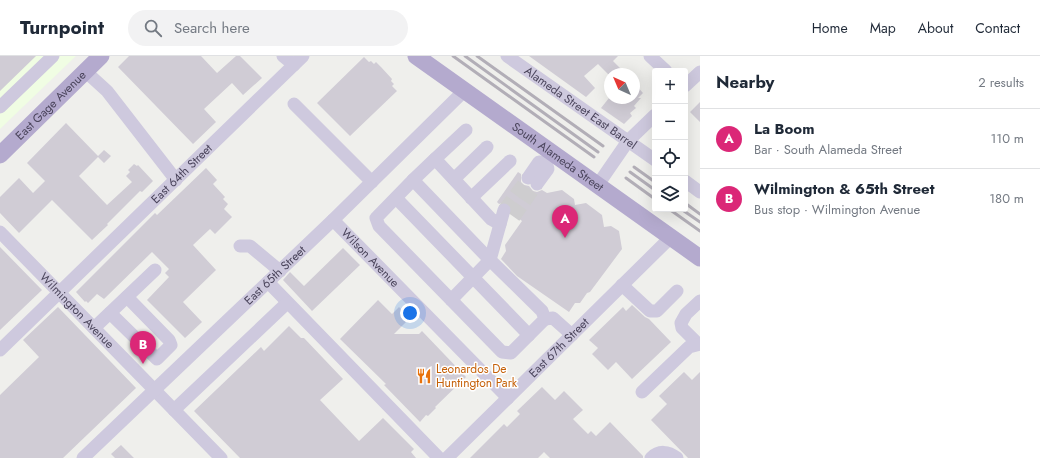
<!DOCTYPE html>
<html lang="en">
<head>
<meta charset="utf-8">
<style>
	body { margin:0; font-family:Jost,sans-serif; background:#f2f2f3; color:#1f2937 }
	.controls { position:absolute; right:12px; top:12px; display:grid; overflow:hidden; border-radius:4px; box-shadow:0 4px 16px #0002 }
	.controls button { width:36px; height:36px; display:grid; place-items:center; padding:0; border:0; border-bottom:1px solid #e0e1e3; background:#fff; color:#1f2937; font:20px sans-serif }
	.compass { position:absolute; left:604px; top:12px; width:36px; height:36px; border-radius:50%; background:#fff; box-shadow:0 4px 16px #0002; rotate:316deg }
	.you { position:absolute; left:410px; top:257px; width:14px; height:14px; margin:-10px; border:3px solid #fff; border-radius:50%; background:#1a73e8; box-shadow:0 0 0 6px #1a73e833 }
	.badge { display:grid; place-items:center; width:26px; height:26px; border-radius:50%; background:#db2777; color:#fff; font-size:13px; font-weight:700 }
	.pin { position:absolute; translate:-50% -33px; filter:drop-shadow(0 1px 2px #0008) }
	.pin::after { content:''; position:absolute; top:21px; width:14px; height:12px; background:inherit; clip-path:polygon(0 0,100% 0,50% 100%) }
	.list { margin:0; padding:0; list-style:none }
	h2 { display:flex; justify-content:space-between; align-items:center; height:52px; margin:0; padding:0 16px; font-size:17px }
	h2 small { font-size:13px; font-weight:400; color:#747a83 }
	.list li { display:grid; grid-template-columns:26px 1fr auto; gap:12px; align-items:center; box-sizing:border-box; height:60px; padding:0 16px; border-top:1px solid #e0e1e3 }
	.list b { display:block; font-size:15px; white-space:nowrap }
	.list p { margin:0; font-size:13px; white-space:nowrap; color:#747a83 }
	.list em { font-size:13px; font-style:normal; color:#747a83 }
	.icon { flex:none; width:22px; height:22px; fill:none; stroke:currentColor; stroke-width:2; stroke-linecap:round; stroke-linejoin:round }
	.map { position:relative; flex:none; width:700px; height:402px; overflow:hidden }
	header { display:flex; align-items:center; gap:24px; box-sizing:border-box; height:56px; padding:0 20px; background:#fff; border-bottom:1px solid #e0e1e3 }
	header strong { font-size:19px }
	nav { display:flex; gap:22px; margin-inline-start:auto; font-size:14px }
	.search { width:280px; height:36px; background:#f2f2f3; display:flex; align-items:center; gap:10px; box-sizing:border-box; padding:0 14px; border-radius:22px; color:#747a83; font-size:15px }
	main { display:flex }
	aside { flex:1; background:#fff }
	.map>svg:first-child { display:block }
	.commercial { fill:#f0fde3 }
	.building { fill:#d0ccd5 }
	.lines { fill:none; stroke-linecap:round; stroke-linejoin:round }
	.minor-tunnel { stroke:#cecdcf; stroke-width:13; stroke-dasharray:13 6; stroke-linecap:butt }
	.minor { stroke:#cec9de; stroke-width:13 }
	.major { stroke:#b4aace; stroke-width:17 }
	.rail { stroke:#b2aeb7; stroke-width:3 }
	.labels { text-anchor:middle; stroke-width:3; stroke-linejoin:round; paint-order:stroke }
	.street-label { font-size:12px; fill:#4a445b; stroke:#fff }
	.food-label { font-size:12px; fill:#c56008; stroke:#fff; text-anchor:start }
</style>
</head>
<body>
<header>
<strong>Turnpoint</strong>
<div class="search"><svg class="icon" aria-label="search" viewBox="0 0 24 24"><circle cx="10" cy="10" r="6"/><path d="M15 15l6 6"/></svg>Search here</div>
<nav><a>Home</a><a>Map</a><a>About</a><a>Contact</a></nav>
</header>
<main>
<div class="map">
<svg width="700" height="402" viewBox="0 0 700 402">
	<rect width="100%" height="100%" fill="#efefec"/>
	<path class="commercial" d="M0,0H76L0,73Z"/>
	<path class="building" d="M0,0H36L0,35Z
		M129,0H201L217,17L236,0H240L262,22L243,39L232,27L204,53L216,66L193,88L118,11Z
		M529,0H618L613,5L626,18H608L598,8L584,20L595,32L586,41Z
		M364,1L369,6L371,5L374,8L376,6L381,11L392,23L391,25L394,28L392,30L397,35L350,80L317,47Z
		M634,27L643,37L638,42H641L634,50L636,52L630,57L632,60L624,68L601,52L609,42H634Z
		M700,46V66L690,56Z
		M66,67L98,100L104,94L111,100L104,107L98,101L79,120L107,149L132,126L126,120L130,116L128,114L134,108L137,110L138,109L153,125L142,136L140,135L107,168L108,169L92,184L52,144L19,177L0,157V141L19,122L33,137L45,125L27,107Z
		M206,112L217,124L213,128L225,141L223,143L228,148L224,153L232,161L215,178L210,173L193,189L216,214L183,246L202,266L185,282L147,244L169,221L165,217L169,213L152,196L104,243L97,238L88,247L86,245L85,246L76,236L155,157L157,159Z
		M518,116L521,118V126L524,129L529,130L533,135L537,136L542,134L547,137L562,134L574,143L575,149L586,147L602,159L604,171L611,170L619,175L622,193L590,236L587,237L580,247H575L569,256L517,220L501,203L506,195L505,189L522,165L512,157V152L509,148L506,146L499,148L497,146Z
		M0,191L42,234L0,274Z
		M343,192L360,209L312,255L283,224L290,216L304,230Z
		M378,244L392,258L399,251L410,262L394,278H419L422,275L466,321L435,351L436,352L428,360L426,359L420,366L384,329L386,328L340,283Z
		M632,249L645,261L649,263L671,286L632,323L616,306L608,314L592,298L598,292L589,284L623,251L626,255Z
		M58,251L136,332L63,402H0V339L39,301L23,284Z
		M289,270L301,282H304L343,323L320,344L359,385L383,362L414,393L411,396L416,402H240L194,355L261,291L264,295Z
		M684,316L692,324L700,316V402H688L651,364L667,348L659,340Z
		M542,331L555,344L564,335L583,354L573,363L588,378L591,375L596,380L610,366L643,400V402H550L544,396L538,402H470L504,368L507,371L520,358L517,355Z
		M121,389L134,402H115L111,398Z"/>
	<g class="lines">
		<path class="minor-tunnel" d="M504,154L528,122
			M514,161L537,128"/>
		<g class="minor">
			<path d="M283,0L294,9"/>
			<path id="s1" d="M507,0L655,104"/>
			<path d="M650,0L666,15"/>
			<path d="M85,15L107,35L176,124"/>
			<path d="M685,30L700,16"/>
			<path d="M294,48L372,126"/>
			<path d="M0,51L53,0"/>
			<path d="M466,74L435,103L491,163L500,168"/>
			<path d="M528,122L539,106H546L552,97"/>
			<path d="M454,123L487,91"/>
			<path d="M413,124L435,103"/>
			<path d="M685,125L700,136"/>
			<path d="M537,128L548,113L546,106"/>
			<path d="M597,130L628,85L655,59"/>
			<path d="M396,142L529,279"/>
			<path d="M471,142L510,105"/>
			<path id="s2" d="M333,164L508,342"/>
			<path id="s3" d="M0,176L221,402"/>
			<path d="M240,190H250L280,215"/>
			<path d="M268,226L439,402"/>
			<path d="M622,229L650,255H657L677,235"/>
			<path d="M451,244L490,204L413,124L376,162L379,170L502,296L511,297L545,263L542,255L490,204L504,154"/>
			<path d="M110,257L157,303L171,289L169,284L127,241"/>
			<path d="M545,263L553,262L572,279"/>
			<path d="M94,272L155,214"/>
			<path d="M698,288L682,272L681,267L686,258L700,245"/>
			<path id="s4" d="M0,294L303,0"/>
			<path d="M642,336L689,291L700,288"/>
			<path d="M174,354L287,247"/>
			<path id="s5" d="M83,402L333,164L464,35"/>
			<path id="s6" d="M447,402L671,181"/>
			<path d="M651,402C659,394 668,395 677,402"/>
		</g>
		<g class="major">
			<path id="s7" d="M416,0L700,202"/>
			<path id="s8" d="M0,99L101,0"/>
		</g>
		<path class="rail" d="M453,0L594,101
			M465,0L598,96
			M477,0L603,90
			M634,111L655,126
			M630,116L655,134
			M626,122L655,143
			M685,147L700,158
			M669,153L700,175
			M681,153L700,166"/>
	</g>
	<defs>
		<symbol id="restaurant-bare" viewBox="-9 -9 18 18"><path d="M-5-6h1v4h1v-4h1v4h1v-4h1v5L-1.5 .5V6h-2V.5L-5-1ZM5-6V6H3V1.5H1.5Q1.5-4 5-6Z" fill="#e8710a" stroke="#fff" stroke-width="2.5" paint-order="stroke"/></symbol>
	</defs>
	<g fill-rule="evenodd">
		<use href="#restaurant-bare" x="413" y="309" width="22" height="22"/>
	</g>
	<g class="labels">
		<g class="street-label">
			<text dy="4" stroke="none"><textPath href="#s8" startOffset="71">East Gage Avenue</textPath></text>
			<text dy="4" stroke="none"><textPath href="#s1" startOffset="90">Alameda Street East Barrel</textPath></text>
			<text dy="4" stroke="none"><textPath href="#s7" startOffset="174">South Alameda Street</textPath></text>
			<text dy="4" stroke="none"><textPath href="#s4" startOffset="253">East 64th Street</textPath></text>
			<text dy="4" stroke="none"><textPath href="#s2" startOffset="53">Wilson Avenue</textPath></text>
			<text dy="4" stroke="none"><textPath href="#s5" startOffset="265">East 65th Street</textPath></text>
			<text dy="4" stroke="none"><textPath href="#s3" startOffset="110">Wilmington Avenue</textPath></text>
			<text dy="4" stroke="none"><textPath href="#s6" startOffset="157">East 67th Street</textPath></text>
		</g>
		<g class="food-label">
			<text x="436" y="317">Leonardos De<tspan x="436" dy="14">Huntington Park</tspan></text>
		</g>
	</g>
</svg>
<div class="controls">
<button>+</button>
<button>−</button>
<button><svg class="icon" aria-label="locate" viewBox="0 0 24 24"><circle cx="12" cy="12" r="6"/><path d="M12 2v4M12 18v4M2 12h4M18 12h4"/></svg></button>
<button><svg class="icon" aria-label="layers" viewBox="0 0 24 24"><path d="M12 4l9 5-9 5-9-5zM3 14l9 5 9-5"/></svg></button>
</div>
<svg class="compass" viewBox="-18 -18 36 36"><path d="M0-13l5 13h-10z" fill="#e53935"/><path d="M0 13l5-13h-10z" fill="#747a83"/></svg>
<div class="you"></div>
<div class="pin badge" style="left:565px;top:182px">A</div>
<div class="pin badge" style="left:143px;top:308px">B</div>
</div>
<aside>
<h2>Nearby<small>2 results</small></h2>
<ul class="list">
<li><span class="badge">A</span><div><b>La Boom</b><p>Bar · South Alameda Street</p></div><em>110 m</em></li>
<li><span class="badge">B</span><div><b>Wilmington &amp; 65th Street</b><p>Bus stop · Wilmington Avenue</p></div><em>180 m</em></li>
</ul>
</aside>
</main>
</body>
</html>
